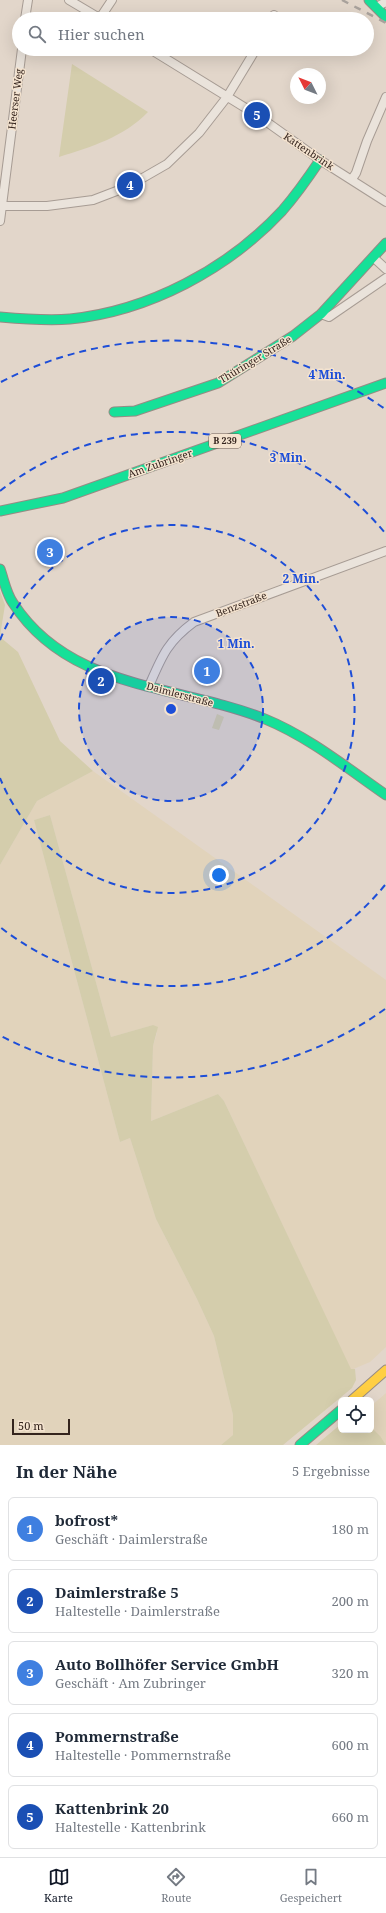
<!DOCTYPE html>
<html lang="de">
<head>
<meta charset="utf-8">
<style>
	body { margin:0; font-family:"Noto Serif",serif; background:#f2f2f3; color:#1f2937 }
	.controls { position:absolute; right:12px; bottom:12px; display:grid; overflow:hidden; border-radius:6px; box-shadow:0 4px 16px #0002 }
	.controls button { width:36px; height:36px; display:grid; place-items:center; padding:0; border:0; border-bottom:1px solid #e0e1e3; background:#fff; color:#1f2937; font:20px sans-serif }
	.compass { position:absolute; left:290px; top:68px; width:36px; height:36px; border-radius:50%; background:#fff; box-shadow:0 4px 16px #0002; rotate:312deg }
	.scale { position:absolute; left:12px; bottom:10px; width:58px; box-sizing:border-box; padding-left:4px; border:2px solid #34241d; border-top:0; font-size:11px; line-height:14px; white-space:nowrap; color:#34241d; -webkit-text-stroke:3px #f4e3cf; paint-order:stroke }
	.you { position:absolute; left:219px; top:875px; width:14px; height:14px; margin:-10px; border:3px solid #fff; border-radius:50%; background:#1a73e8; box-shadow:0 0 0 6px #1a73e833 }
	.badge { display:grid; place-items:center; width:26px; height:26px; border-radius:50%; background:#111827; color:#fff; font-size:13px; font-weight:700 }
	.pin { position:absolute; translate:-50% -50%; border:2px solid #fff; box-shadow:0 1px 4px #0006 }
	.list { margin:0; padding:0; list-style:none }
	h2 { display:flex; justify-content:space-between; align-items:center; height:52px; margin:0; padding:0 16px; font-size:17px }
	h2 small { font-size:13px; font-weight:400; color:#747a83 }
	.list li { display:grid; grid-template-columns:26px 1fr auto; gap:12px; align-items:center; box-sizing:border-box; height:64px; margin:0 8px 8px; padding:0 8px; border:1px solid #e0e1e3; border-radius:6px }
	.list b { display:block; font-size:15px; white-space:nowrap }
	.list p { margin:0; font-size:13px; white-space:nowrap; color:#747a83 }
	.list em { font-size:13px; font-style:normal; color:#747a83 }
	.icon { flex:none; width:22px; height:22px; fill:none; stroke:currentColor; stroke-width:2; stroke-linecap:round; stroke-linejoin:round }
	.map { position:relative; flex:none; width:386px; height:1445px; overflow:hidden }
	.search { position:absolute; background:#fff; box-shadow:0 4px 16px #0002; left:12px; right:12px; top:12px; height:44px; display:flex; align-items:center; gap:10px; box-sizing:border-box; padding:0 14px; border-radius:22px; color:#747a83; font-size:15px }
	.sheet { height:412px; background:#fff }
	nav { display:flex; justify-content:space-around; align-items:center; box-sizing:border-box; height:56px; border-top:1px solid #e0e1e3; background:#fff; font-size:11px; color:#747a83 }
	nav a { display:grid; justify-items:center; gap:2px }
	nav .on { color:#111827 }
	.map>svg:first-child { display:block }
	.farmland { fill:#e1d3bb }
	.green { fill:#d4cdac }
	.lines { fill:none; stroke-linecap:round; stroke-linejoin:round }
	.street-casing { stroke:#a79c94; stroke-width:10 }
	.fast-casing { stroke:#968b84; stroke-width:11 }
	.slow-casing { stroke:#968b84; stroke-width:11 }
	.street { stroke:#eae3db; stroke-width:8 }
	.fast { stroke:#16e098; stroke-width:9 }
	.slow { stroke:#ffcf43; stroke-width:9 }
	.rail { stroke:#a9a29c; stroke-width:2.5; stroke-dasharray:7 7; stroke-linecap:butt }
	.ring { fill:none; stroke:#1d4ed8; stroke-width:2; stroke-dasharray:7 5 }
	.labels { text-anchor:middle; stroke-width:3; stroke-linejoin:round; paint-order:stroke }
	.shield { fill:#f4e3cf; stroke:#6e5d52; stroke-width:1 }
	.shield-label { font-size:9px; font-weight:bold; fill:#34241d }
	.street-label { font-size:10px; fill:#34241d; stroke:#f4e3cf }
	.centre { fill:#1d4ed8; stroke:#f4e3cf; stroke-width:2 }
	.ring-label { font-size:12px; text-anchor:middle; font-weight:bold; fill:#1d4ed8; stroke:#f4e3cf; stroke-width:3; stroke-linejoin:round; paint-order:stroke }
</style>
</head>
<body>
<div class="map">
<svg width="386" height="1445" viewBox="0 0 386 1445">
	<rect width="100%" height="100%" fill="#e2d6ca"/>
	<path class="farmland" d="M93,771L386,980V1347L370,1362L351,1370L224,1101L218,1094L151,1121L153,1046L157,1033L153,1025L111,1037L50,815L34,820L120,1142L130,1138L156,1219L197,1299L214,1336L233,1415V1435L221,1445H0V865L37,801Z
		M386,1393V1445L371,1427V1406Z"/>
	<path class="green" d="M72,64L148,112C124,137 91,147 59,157Z
		M0,591L5,605L0,636Z
		M0,637L18,652L60,741L93,771L37,801L0,865Z
		M217,714L224,717L219,730L212,728Z
		M50,815L111,1037L153,1025L158,1027L153,1046L151,1121L218,1094L224,1101L351,1369H355L356,1380L352,1388L283,1445H221L233,1435V1415L214,1336L197,1299L156,1219L130,1138L120,1142L34,820Z
		M341,1424V1430H371V1427L380,1436L386,1445H316Z"/>
	<g class="lines">
		<defs>
			<path id="street" d="M69,0L101,19
				M376,7L386,2
				M100,18L112,0
				M25,19L28,0
				M273,19L274,15
				M150,49L257,115L320,160L386,202
				M352,179L356,173L367,141L386,97
				M1,206H47L93,200L127,187L167,164L199,133L227,97L256,49
				M0,221L22,49
				M374,258L386,269
				M321,314L329,317L386,278
				M149,686C162,656 167,642 194,622L386,551"/>
			<path id="fast" d="M369,0L386,17
				M0,317C23,319 46,321 70,319C149,311 228,269 282,211C296,195 308,178 320,160
				M114,412L135,411L218,383L293,336L321,314L386,243
				M0,511L63,498L386,383
				M0,569C4,580 6,593 13,603C70,691 178,684 265,719C309,737 347,768 386,795
				M300,1445L341,1410"/>
			<path id="slow" d="M352,1400L386,1370"/>
		</defs>
		<use href="#street" class="street-casing"/>
		<use href="#fast" class="fast-casing"/>
		<use href="#slow" class="slow-casing"/>
		<use href="#street" class="street"/>
		<use href="#fast" class="fast"/>
		<use href="#slow" class="slow"/>
		<path class="rail" d="M342,0L386,23"/>
	</g>
	<circle cx="171" cy="709" r="92" fill="#1d4ed8" fill-opacity=".12"/>
	<g class="ring">
		<circle cx="171" cy="709" r="92"/>
		<path d="M0 640A184 184 0 1 1 0 778"/>
		<path d="M385 885A277 277 0 0 1 0 927M0 491A277 277 0 0 1 385 533"/>
		<path d="M385 1009A369 369 0 0 1 1 1036M1 382A369 369 0 0 1 385 409"/>
	</g>
	<g class="labels">
		<rect class="shield" x="209" y="434" width="32" height="14" rx="3"/>
		<g class="shield-label">
			<text x="225" y="444">B 239</text>
		</g>
		<g class="street-label">
			<text transform="translate(15 99) rotate(-83)" y="4">Heerser Weg</text>
			<text transform="translate(309 151) rotate(34)" y="4">Kattenbrink</text>
			<text transform="translate(255 359) rotate(-31)" y="4">Thüringer Straße</text>
			<text transform="translate(160 463) rotate(-19)" y="4">Am Zubringer</text>
			<text transform="translate(241 604) rotate(-21)" y="4">Benzstraße</text>
			<text transform="translate(180 694) rotate(15)" y="4">Daimlerstraße</text>
		</g>
	</g>
	<circle cx="171" cy="709" r="6" class="centre"/>
	<g class="ring-label">
		<text x="327" y="379">4 Min.</text>
		<text x="288" y="462">3 Min.</text>
		<text x="301" y="583">2 Min.</text>
		<text x="236" y="648">1 Min.</text>
	</g>
</svg>
<div class="controls">
<button><svg class="icon" aria-label="locate" viewBox="0 0 24 24"><circle cx="12" cy="12" r="6"/><path d="M12 2v4M12 18v4M2 12h4M18 12h4"/></svg></button>
</div>
<svg class="compass" viewBox="-18 -18 36 36"><path d="M0-13l5 13h-10z" fill="#e53935"/><path d="M0 13l5-13h-10z" fill="#747a83"/></svg>
<div class="scale">50 m</div>
<div class="you"></div>
<div class="pin badge" style="left:207px;top:671px;background:#3f7fe0">1</div>
<div class="pin badge" style="left:101px;top:681px;background:#1a4fb4">2</div>
<div class="pin badge" style="left:50px;top:552px;background:#3f7fe0">3</div>
<div class="pin badge" style="left:130px;top:185px;background:#1a4fb4">4</div>
<div class="pin badge" style="left:257px;top:115px;background:#1a4fb4">5</div>
<div class="search"><svg class="icon" aria-label="search" viewBox="0 0 24 24"><circle cx="10" cy="10" r="6"/><path d="M15 15l6 6"/></svg>Hier suchen</div>
</div>
<section class="sheet">
<h2>In der Nähe<small>5 Ergebnisse</small></h2>
<ul class="list">
<li><span class="badge" style="background:#3f7fe0">1</span><div><b>bofrost*</b><p>Geschäft · Daimlerstraße</p></div><em>180 m</em></li>
<li><span class="badge" style="background:#1a4fb4">2</span><div><b>Daimlerstraße 5</b><p>Haltestelle · Daimlerstraße</p></div><em>200 m</em></li>
<li><span class="badge" style="background:#3f7fe0">3</span><div><b>Auto Bollhöfer Service GmbH</b><p>Geschäft · Am Zubringer</p></div><em>320 m</em></li>
<li><span class="badge" style="background:#1a4fb4">4</span><div><b>Pommernstraße</b><p>Haltestelle · Pommernstraße</p></div><em>600 m</em></li>
<li><span class="badge" style="background:#1a4fb4">5</span><div><b>Kattenbrink 20</b><p>Haltestelle · Kattenbrink</p></div><em>660 m</em></li>
</ul>
</section>
<nav>
<a class="on"><svg class="icon" aria-label="map" viewBox="0 0 24 24"><path d="M3 6l6-2 6 2 6-2v14l-6 2-6-2-6 2zM9 4v14M15 6v14"/></svg>Karte</a>
<a><svg class="icon" aria-label="directions" viewBox="0 0 24 24"><path d="M12 3l9 9-9 9-9-9zM9 14v-3h6M13 9l2 2-2 2"/></svg>Route</a>
<a><svg class="icon" aria-label="saved" viewBox="0 0 24 24"><path d="M7 4h10v16l-5-4-5 4z"/></svg>Gespeichert</a>
</nav>
</body>
</html>
